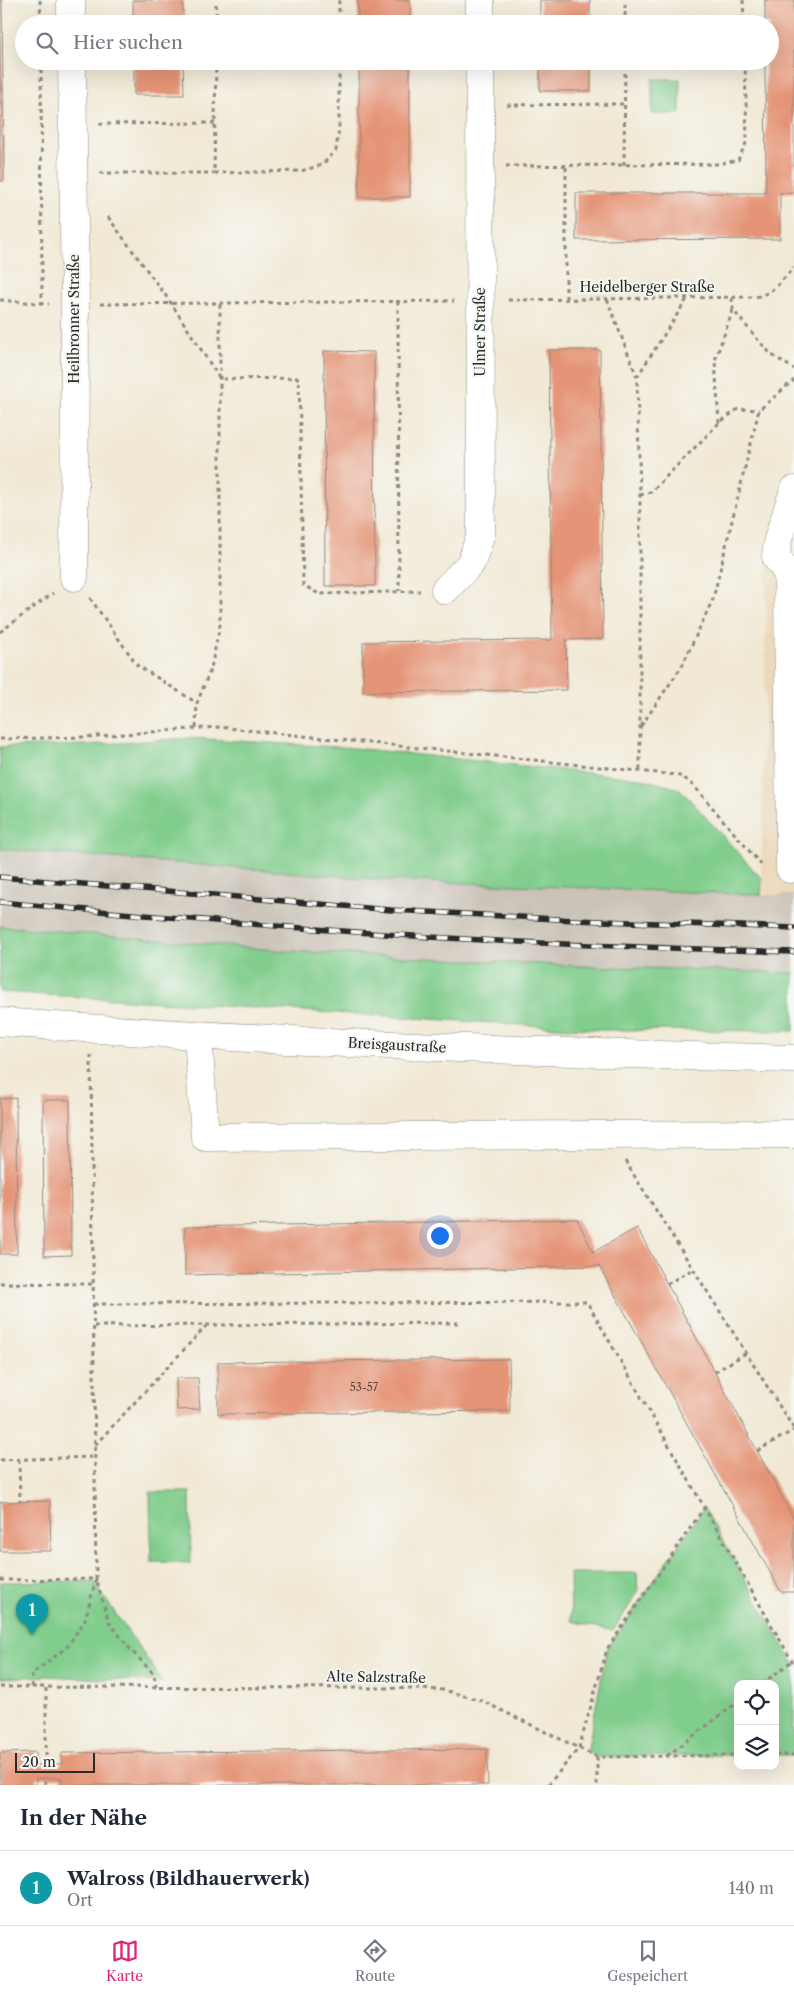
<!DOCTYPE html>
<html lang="de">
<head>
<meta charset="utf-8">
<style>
	body { margin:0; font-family:"Libre Caslon Text",serif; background:#f2f2f3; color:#1f2937 }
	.controls { position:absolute; right:15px; bottom:15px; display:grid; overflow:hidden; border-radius:10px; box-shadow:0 5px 20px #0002 }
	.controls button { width:45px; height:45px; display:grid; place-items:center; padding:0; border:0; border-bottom:1px solid #e0e1e3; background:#fff; color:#1f2937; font:25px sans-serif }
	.scale { position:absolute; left:15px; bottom:12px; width:80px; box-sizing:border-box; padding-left:5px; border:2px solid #2b2b2b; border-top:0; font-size:14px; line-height:18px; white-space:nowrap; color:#2b2b2b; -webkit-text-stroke:4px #f6f6f2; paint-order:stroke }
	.you { position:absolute; left:439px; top:1235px; width:18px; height:18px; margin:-12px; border:4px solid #fff; border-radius:50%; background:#1a73e8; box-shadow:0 0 0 8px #1a73e833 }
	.badge { display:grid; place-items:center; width:32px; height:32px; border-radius:50%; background:#db2777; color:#fff; font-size:16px; font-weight:700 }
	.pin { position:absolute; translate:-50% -41px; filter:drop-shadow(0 1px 2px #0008) }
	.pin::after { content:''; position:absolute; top:26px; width:18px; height:15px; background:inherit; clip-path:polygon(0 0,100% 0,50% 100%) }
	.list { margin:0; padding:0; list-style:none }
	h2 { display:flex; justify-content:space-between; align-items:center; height:65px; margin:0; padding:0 20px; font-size:21px }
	h2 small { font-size:16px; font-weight:400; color:#747a83 }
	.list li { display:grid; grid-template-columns:32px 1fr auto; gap:15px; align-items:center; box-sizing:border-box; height:75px; padding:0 20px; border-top:1px solid #e0e1e3 }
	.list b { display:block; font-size:19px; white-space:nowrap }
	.list p { margin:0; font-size:16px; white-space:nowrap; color:#747a83 }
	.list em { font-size:16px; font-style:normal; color:#747a83 }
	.icon { flex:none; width:28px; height:28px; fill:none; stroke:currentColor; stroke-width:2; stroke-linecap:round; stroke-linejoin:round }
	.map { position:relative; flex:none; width:794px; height:1785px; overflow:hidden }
	.search { position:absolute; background:#fff; box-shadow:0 5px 20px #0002; left:15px; right:15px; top:15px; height:55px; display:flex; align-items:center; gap:12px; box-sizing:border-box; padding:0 18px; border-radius:28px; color:#747a83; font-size:19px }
	.sheet { height:140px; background:#fff }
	nav { display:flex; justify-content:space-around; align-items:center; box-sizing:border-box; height:70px; border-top:1px solid #e0e1e3; background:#fff; font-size:14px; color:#747a83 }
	nav a { display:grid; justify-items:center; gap:2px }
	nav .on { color:#db2777 }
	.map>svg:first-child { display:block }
	.built { fill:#ecd8ba }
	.industrial { fill:#cbc3b8 }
	.green { fill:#80cd8c; stroke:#567c5c }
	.building { fill:#e59477 }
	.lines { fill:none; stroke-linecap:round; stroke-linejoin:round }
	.minor-casing { stroke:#8e8a80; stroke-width:29 }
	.path { stroke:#8e8a80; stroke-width:3; stroke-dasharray:4 4; stroke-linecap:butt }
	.minor { stroke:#fff; stroke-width:28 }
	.rail-casing { stroke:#2b2b2b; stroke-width:5.5 }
	.rail { stroke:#f6f6f2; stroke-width:4; stroke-dasharray:11; stroke-linecap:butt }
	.labels { text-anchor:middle; stroke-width:4; stroke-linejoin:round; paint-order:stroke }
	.number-label { font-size:11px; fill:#5a453e }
	.street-label { font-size:14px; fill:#2b2b2b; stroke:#f6f6f2 }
</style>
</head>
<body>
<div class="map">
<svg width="794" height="1785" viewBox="0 0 794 1785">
	<rect width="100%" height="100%" fill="#f6f6f2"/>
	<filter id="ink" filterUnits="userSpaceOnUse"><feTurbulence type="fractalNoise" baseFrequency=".02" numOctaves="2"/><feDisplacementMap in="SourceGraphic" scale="10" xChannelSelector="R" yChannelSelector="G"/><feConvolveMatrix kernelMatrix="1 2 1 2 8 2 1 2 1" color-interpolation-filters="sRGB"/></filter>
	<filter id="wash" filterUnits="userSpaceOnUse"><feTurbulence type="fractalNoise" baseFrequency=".0096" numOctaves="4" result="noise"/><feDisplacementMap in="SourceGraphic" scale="20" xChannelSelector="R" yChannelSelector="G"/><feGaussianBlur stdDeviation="1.12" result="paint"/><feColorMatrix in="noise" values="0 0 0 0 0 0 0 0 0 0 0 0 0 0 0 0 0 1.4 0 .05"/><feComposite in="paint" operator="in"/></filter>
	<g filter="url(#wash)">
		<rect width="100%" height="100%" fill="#f1e9d5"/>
		<path class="built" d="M794,515V895H761L767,555Z"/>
		<path class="industrial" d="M0,849L389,880L761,895H794V973L580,966L287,951L0,926Z"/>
		<path class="green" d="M652,79H680V114H652Z
			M189,738L354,748L638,778L680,789L762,879L761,895L389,880L0,849V747L87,745Z
			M0,926L287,951L580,966L794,973V1031L604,1030L0,992Z
			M150,1492H190L191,1563L151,1562Z
			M704,1508L792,1661H794V1755H775V1684H738V1755L597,1757L587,1752L607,1649Z
			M570,1573H637L638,1592L613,1631L571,1621Z
			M93,1581L163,1682L46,1676L0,1678V1582Z"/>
		<g id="blocks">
			<path class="building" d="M0,0H2L4,181H0Z
				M133,0H183V24H133Z
				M358,0H410V24H358Z
				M540,0H590V24H540Z
				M765,0H794V193H780V239L576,240V193H766L765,61H770V24H765Z
				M134,61H183L184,95H134Z
				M359,61H410V197H359Z
				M540,61H591V91H540Z
				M549,350H600L603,639L566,640L567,690L363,692V642L552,640Z
				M324,351L374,352L375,586H325Z
				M16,1098L17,1254H0V1099Z
				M43,1100H70L71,1255L44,1256Z
				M577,1219L593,1252L637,1228L794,1519V1592H781L599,1266L185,1275V1227Z
				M509,1359L510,1411L218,1414V1362Z
				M176,1378H198L200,1409L177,1410Z
				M50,1501L51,1551H0V1502Z
				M487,1749L488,1785H62V1778H36V1785H0V1753L36,1752V1765L62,1764V1753Z"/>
		</g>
	</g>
	<g filter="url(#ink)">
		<use href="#blocks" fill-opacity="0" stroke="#8e8a80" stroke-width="1"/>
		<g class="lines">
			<defs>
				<path id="minor" d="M71,0V24
					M480,0V24
					M72,61L75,304L74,577
					M445,590L471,563L481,534L480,61
					M790,869L788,574L776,557L778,539L794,490
					M0,1022C264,1042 529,1052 794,1059
					M198,1036L205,1137L794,1134"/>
			</defs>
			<use href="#minor" class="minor-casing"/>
			<path class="path" d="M40,0L41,24
				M339,0V24
				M743,0L744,24
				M216,24V0
				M625,24V0
				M41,61L42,304
				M216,61L214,173L301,171L322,165L336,150L339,129V61
				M507,105L624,104
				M99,124L216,123
				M624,165L625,61
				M506,166L718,164L738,160L747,141L745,61
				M100,173H214
				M108,217L171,303L220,379L299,378L303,585L319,594L420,591
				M732,298L733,310L758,340L772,355L794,369
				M566,299V166
				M607,299L637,377L640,495V770
				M0,300L49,304
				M508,300L754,297C772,295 782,280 794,267
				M398,301L399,591
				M100,304L454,301
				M637,377L687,299
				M719,423L715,360L733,310
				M640,495L651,492L719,423L738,409L759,410
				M90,598L137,665L197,703
				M0,632L53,593
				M641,726L682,666L713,599L759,410L794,380
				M196,728L197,703L211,668L220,625V303
				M0,739L84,737L218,727L676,775L683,777L694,786L763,867
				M91,1055L96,1579L109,1622L130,1649L154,1674L156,1687
				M625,1161L794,1429
				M0,1283L93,1284
				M667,1284L693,1269
				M94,1304L587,1302L792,1661H794
				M94,1326L459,1323
				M715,1372L746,1353
				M95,1445L206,1326
				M757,1451L794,1430
				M0,1460L95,1457
				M19,1460L20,1501
				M0,1580L96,1579L85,1620L67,1647L32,1674V1687
				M762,1684L792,1661
				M0,1687L387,1688L444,1690L482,1701L597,1757L738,1755
				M775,1755H794
				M667,1756L738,1702
				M46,1764V1687
				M45,1785V1778
				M548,1785L579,1748L607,1649L704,1508
				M597,1785V1757"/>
			<use href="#minor" class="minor"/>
			<defs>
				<path id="rail" d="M0,877L391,910L575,920L794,928
					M0,902C161,917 321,931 482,940C586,946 690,949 794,952"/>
			</defs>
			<use href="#rail" class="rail-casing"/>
			<use href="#rail" class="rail"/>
		</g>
	</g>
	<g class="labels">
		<g class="number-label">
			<text x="364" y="1391">53-57</text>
		</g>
		<g class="street-label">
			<text x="647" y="292">Heidelberger Straße</text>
			<text transform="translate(74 319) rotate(-90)" y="5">Heilbronner Straße</text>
			<text transform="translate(480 332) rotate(-90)" y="5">Ulmer Straße</text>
			<text transform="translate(397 1045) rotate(3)" y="5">Breisgaustraße</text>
			<text transform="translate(376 1677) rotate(1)" y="5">Alte Salzstraße</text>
		</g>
	</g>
</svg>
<div class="controls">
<button><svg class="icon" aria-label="locate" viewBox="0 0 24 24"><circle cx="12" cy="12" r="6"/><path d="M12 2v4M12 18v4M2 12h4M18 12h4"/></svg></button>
<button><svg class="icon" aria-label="layers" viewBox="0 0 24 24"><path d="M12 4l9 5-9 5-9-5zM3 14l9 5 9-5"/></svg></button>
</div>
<div class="scale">20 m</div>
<div class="you"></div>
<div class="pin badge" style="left:32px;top:1635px;background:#0f9aa8">1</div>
<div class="search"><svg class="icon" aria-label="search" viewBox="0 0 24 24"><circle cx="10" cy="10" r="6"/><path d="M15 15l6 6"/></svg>Hier suchen</div>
</div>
<section class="sheet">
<h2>In der Nähe<small></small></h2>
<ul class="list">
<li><span class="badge" style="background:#0f9aa8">1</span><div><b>Walross (Bildhauerwerk)</b><p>Ort</p></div><em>140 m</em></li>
</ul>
</section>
<nav>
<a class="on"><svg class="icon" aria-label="map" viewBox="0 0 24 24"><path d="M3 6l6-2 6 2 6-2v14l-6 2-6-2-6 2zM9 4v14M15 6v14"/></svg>Karte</a>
<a><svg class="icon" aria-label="directions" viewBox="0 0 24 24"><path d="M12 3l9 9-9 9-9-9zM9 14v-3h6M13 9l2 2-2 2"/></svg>Route</a>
<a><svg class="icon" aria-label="saved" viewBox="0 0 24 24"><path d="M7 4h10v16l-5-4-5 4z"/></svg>Gespeichert</a>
</nav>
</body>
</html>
